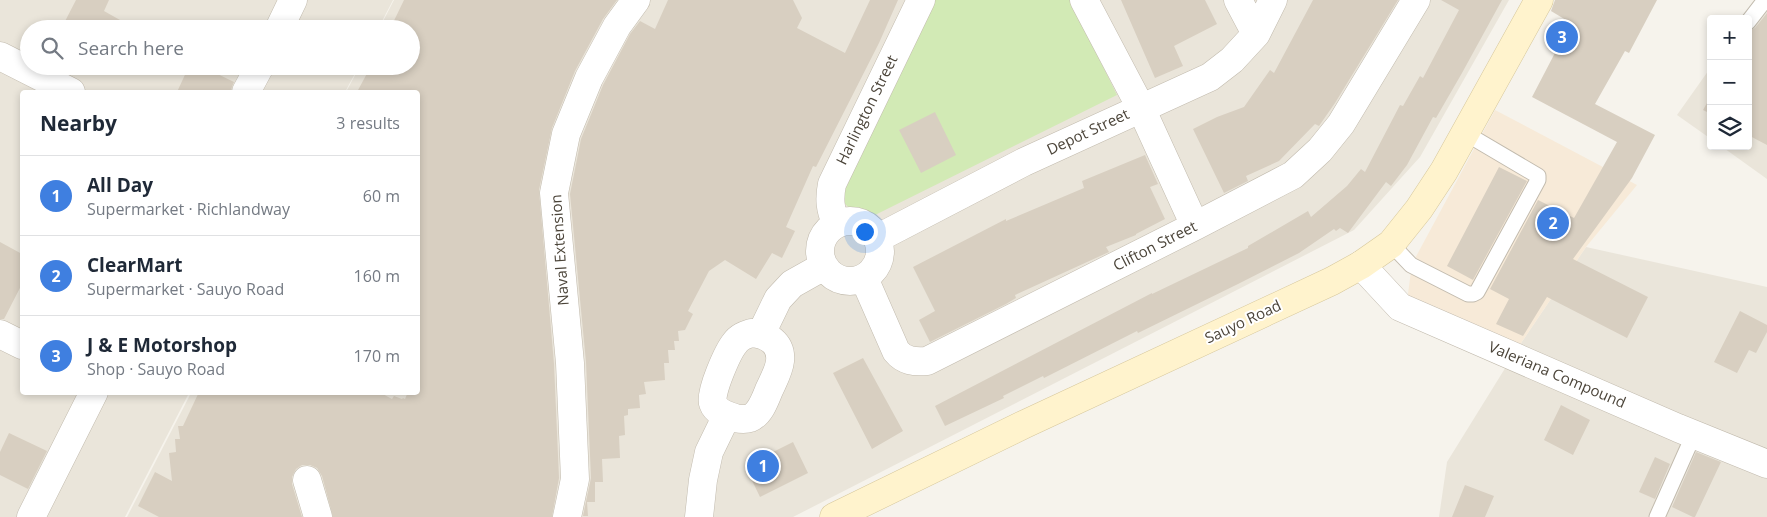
<!DOCTYPE html>
<html lang="en">
<head>
<meta charset="utf-8">
<style>
	body { margin:0; font-family:"Open Sans",sans-serif; background:#f2f2f3; color:#1f2937 }
	.controls { position:absolute; right:15px; top:15px; display:grid; overflow:hidden; border-radius:5px; box-shadow:0 2px 8px #0003 }
	.controls button { width:45px; height:45px; display:grid; place-items:center; padding:0; border:0; border-bottom:1px solid #e0e1e3; background:#fff; color:#1f2937; font:25px sans-serif }
	.you { position:absolute; left:864px; top:231px; width:18px; height:18px; margin:-12px; border:4px solid #fff; border-radius:50%; background:#1a73e8; box-shadow:0 0 0 8px #1a73e833 }
	.badge { display:grid; place-items:center; width:32px; height:32px; border-radius:50%; background:#7c3aed; color:#fff; font-size:16px; font-weight:700 }
	.pin { position:absolute; translate:-50% -50%; border:2px solid #fff; box-shadow:0 1px 5px #0006 }
	.list { margin:0; padding:0; list-style:none }
	h2 { display:flex; justify-content:space-between; align-items:center; height:65px; margin:0; padding:0 20px; font-size:21px }
	h2 small { font-size:16px; font-weight:400; color:#747a83 }
	.list li { display:grid; grid-template-columns:32px 1fr auto; gap:15px; align-items:center; box-sizing:border-box; height:80px; padding:0 20px; border-top:1px solid #e0e1e3 }
	.list b { display:block; font-size:19px; white-space:nowrap }
	.list p { margin:0; font-size:16px; white-space:nowrap; color:#747a83 }
	.list em { font-size:16px; font-style:normal; color:#747a83 }
	.icon { flex:none; width:28px; height:28px; fill:none; stroke:currentColor; stroke-width:2; stroke-linecap:round; stroke-linejoin:round }
	.map { position:relative; flex:none; width:1767px; height:517px; overflow:hidden }
	.search { position:absolute; background:#fff; box-shadow:0 2px 8px #0003; left:20px; top:20px; width:400px; height:55px; display:flex; align-items:center; gap:12px; box-sizing:border-box; padding:0 18px; border-radius:28px; color:#747a83; font-size:19px }
	.panel { position:absolute; background:#fff; box-shadow:0 2px 8px #0003; left:20px; top:90px; width:400px; height:305px; border-radius:5px }
	.map>svg:first-child { display:block }
	.residential { fill:#eae5da }
	.commercial { fill:#f7ead8 }
	.green { fill:#d2eab5 }
	.building { fill:#d8cfc1 }
	.lines { fill:none; stroke-linecap:round; stroke-linejoin:round }
	.lane-casing { stroke:#c2bbae; stroke-width:17 }
	.street-casing { stroke:#c2bbae; stroke-width:29 }
	.secondary-casing { stroke:#d6c79b; stroke-width:29 }
	.lane { stroke:#fff; stroke-width:15 }
	.street { stroke:#fff; stroke-width:28 }
	.secondary { stroke:#fff3cd; stroke-width:28 }
	.labels { text-anchor:middle; stroke-width:4; stroke-linejoin:round; paint-order:stroke }
	.street-label { font-size:15px; fill:#4b4439; stroke:#fff }
</style>
</head>
<body>
<div class="map">
<svg width="1767" height="517" viewBox="0 0 1767 517">
	<rect width="100%" height="100%" fill="#f6f3ec"/>
	<path class="residential" d="M0,0H393L378,29H29V66H359L345,92H22V392L189,393L125,517H0Z
		M394,0H1509L1420,157L1354,230L793,517H127L191,393L418,392V92H346L360,66H411V29H379Z
		M1767,0V179L1721,146H1748V19Z
		M1711,67V139L1677,115Z
		M1586,247L1767,287V517H1439L1447,462L1517,349Z"/>
	<path class="commercial" d="M1495,110L1637,185L1586,247L1517,349L1407,301L1412,264Z"/>
	<path class="green" d="M935,0H1070L1117,95L871,217C854,211 843,208 837,190L929,3Z"/>
	<path class="building" d="M76,0H109L104,11L120,20L116,29H61Z
		M404,0H617L603,19L575,71L552,128L539,190L554,364L559,478L552,517H333L322,476L317,468L310,465H302L296,469L292,477V484L302,517H159L138,506L155,472L172,481L169,453L176,452L175,439H180L178,426H183L199,392H379L392,399L394,396L402,399L403,398L405,399L408,392H418V92H357L371,66H411V29H390Z
		M668,0H793L802,18L797,28L845,53L870,0H898L879,43L816,167L813,166L786,227L795,231L782,258L772,253L756,279L725,260L709,271L688,311L693,314L685,330L678,331L679,341H674L675,350H668L669,363H664L665,380L644,382L646,394L639,395L640,408L628,409V415L624,416L625,435L619,436L620,458L602,459L603,482H595V502H587L588,516H583L591,478L586,362L570,194L581,139L603,85L630,34L640,21L655,29Z
		M1121,0H1205L1217,24L1174,46L1183,66L1155,78Z
		M1313,0H1398L1335,103L1319,126L1315,124L1279,161L1246,176L1248,181L1224,193L1193,129L1217,117L1244,107L1270,70L1274,73Z
		M1441,0H1502L1462,73L1436,118L1433,117L1407,165L1391,186L1386,182L1348,233L1340,228L1336,231L1334,229L1299,253L1238,284L1138,333L1137,331L1044,378L1043,376L1003,396L1004,398L945,426L935,406L1152,293V294L1248,248V246L1308,211L1311,217L1347,186L1361,169L1365,172L1400,105L1403,106L1420,76L1423,78L1459,10Z
		M1555,0H1657L1629,53L1625,51L1595,104L1655,135L1632,178L1573,259L1648,297L1627,338L1547,297L1523,336L1496,324L1509,299L1490,289L1538,200L1574,218L1617,142L1532,97L1557,49L1551,46L1566,20L1551,11Z
		M1767,13V145L1748,135V31L1755,28Z
		M80,66H96L92,73Z
		M189,66H201L234,82L230,92H177Z
		M1711,96V114L1703,110Z
		M935,112L956,155L921,173L899,130Z
		M1145,155L1158,184L1150,187L1165,219L1136,234V235L1106,247L1109,252L1015,295L1016,298L1006,304L930,342L919,320L935,311L913,267L1006,219V221L1084,188L1082,181Z
		M1499,167L1527,181L1473,280L1447,266Z
		M0,242L22,254V284L4,319H0Z
		M1740,311L1767,325V332L1756,353L1749,350L1737,373L1714,362Z
		M863,358L903,431L872,449L833,373Z
		M1561,405L1590,420L1573,455L1544,440Z
		M9,433L47,451L28,489L0,475V452Z
		M793,442L808,473L760,497L745,466Z
		M1696,452L1721,462L1695,517H1693L1672,507Z
		M1655,457L1670,464L1655,499L1639,492Z
		M1465,485L1494,496L1485,517H1452Z"/>
	<g class="lines">
		<defs>
			<path id="lane" d="M1748,22L1765,0
				M1391,244L1411,265L1468,294H1473L1477,292L1538,180V176L1465,133
				M1657,517L1694,434"/>
			<path id="street" d="M1084,0L1141,108L1195,226
				M1238,0L1256,34
				M279,29L293,0
				M0,56L71,92
				M246,92L260,66
				M820 251a30 30 0 1 1 60 0a30 30 0 1 1-60 0Z
				M836,223C830,209 829,199 832,184L921,0
				M878,238L1024,162L1210,77L1232,60L1256,34L1273,0
				M1361,265L1400,307L1678,428L1767,464
				M864,278L896,351C904,361 914,362 927,361L1195,226L1293,175L1320,150L1341,124L1416,0
				M751,333C767,334 782,343 780,361C779,371 773,381 769,390C765,400 760,414 750,418C744,420 740,419 735,418C726,415 716,412 713,403C709,394 728,351 735,343C739,337 745,335 751,333Z
				M0,334L22,345
				M761,334L778,299L792,284L824,266
				M307,480L318,517
				M31,517L94,392
				M567,517L575,479L570,363L554,193L566,134L589,78L617,26L636,0
				M699,517L703,480L709,452L727,415"/>
			<path id="secondary" d="M834,517L1025,424L1332,281L1361,265L1391,244L1419,209L1444,171L1539,0"/>
		</defs>
		<use href="#lane" class="lane-casing"/>
		<use href="#street" class="street-casing"/>
		<use href="#secondary" class="secondary-casing"/>
		<use href="#lane" class="lane"/>
		<use href="#street" class="street"/>
		<use href="#secondary" class="secondary"/>
	</g>
	<g class="labels">
		<g class="street-label">
			<text transform="translate(867 110) rotate(-64)" y="5">Harlington Street</text>
			<text transform="translate(1088 132) rotate(-25)" y="5">Depot Street</text>
			<text transform="translate(1155 246) rotate(-27)" y="5">Clifton Street</text>
			<text transform="translate(560 250) rotate(-94)" y="5">Naval Extension</text>
			<text transform="translate(1243 322) rotate(-25)" y="5">Sauyo Road</text>
			<text transform="translate(1557 375) rotate(23)" y="5">Valeriana Compound</text>
		</g>
	</g>
</svg>
<div class="controls">
<button>+</button>
<button>−</button>
<button><svg class="icon" aria-label="layers" viewBox="0 0 24 24"><path d="M12 4l9 5-9 5-9-5zM3 14l9 5 9-5"/></svg></button>
</div>
<div class="you"></div>
<div class="pin badge" style="left:763px;top:466px;background:#3f7fe0">1</div>
<div class="pin badge" style="left:1553px;top:223px;background:#3f7fe0">2</div>
<div class="pin badge" style="left:1562px;top:37px;background:#3f7fe0">3</div>
<div class="search"><svg class="icon" aria-label="search" viewBox="0 0 24 24"><circle cx="10" cy="10" r="6"/><path d="M15 15l6 6"/></svg>Search here</div>
<section class="panel">
<h2>Nearby<small>3 results</small></h2>
<ul class="list">
<li><span class="badge" style="background:#3f7fe0">1</span><div><b>All Day</b><p>Supermarket · Richlandway</p></div><em>60 m</em></li>
<li><span class="badge" style="background:#3f7fe0">2</span><div><b>ClearMart</b><p>Supermarket · Sauyo Road</p></div><em>160 m</em></li>
<li><span class="badge" style="background:#3f7fe0">3</span><div><b>J &amp; E Motorshop</b><p>Shop · Sauyo Road</p></div><em>170 m</em></li>
</ul>
</section>
</div>
</body>
</html>
